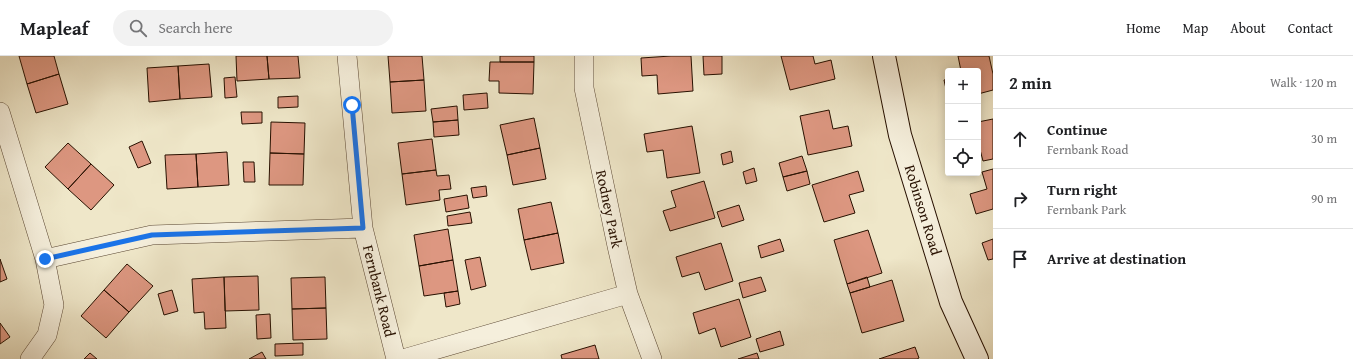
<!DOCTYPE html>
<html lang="en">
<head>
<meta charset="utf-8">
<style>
	body { margin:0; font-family:"Gentium Book Plus",serif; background:#f2f2f2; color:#202124 }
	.controls { position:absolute; right:12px; top:12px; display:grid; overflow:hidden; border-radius:4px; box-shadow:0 2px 10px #0003 }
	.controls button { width:36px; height:36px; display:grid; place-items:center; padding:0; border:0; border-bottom:1px solid #e0e0e0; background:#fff; color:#202124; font:20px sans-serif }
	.stop { position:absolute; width:12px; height:12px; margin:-9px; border:3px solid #1a73e8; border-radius:50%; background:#fff }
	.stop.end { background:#1a73e8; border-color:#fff; box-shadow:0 1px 4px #0008 }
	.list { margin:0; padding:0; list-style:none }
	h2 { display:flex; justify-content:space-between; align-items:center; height:52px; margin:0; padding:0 16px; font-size:17px }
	h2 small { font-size:13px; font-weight:400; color:#757577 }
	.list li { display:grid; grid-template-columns:26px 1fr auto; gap:12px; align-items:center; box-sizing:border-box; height:60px; padding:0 16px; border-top:1px solid #e0e0e0 }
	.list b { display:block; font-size:15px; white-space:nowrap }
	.list p { margin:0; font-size:13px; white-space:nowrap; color:#757577 }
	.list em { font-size:13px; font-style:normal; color:#757577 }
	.icon { flex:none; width:22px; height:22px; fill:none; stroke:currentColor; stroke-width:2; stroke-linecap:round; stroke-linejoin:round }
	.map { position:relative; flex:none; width:993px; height:303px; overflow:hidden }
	header { display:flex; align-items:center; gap:24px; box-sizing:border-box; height:56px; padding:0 20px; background:#fff; border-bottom:1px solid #e0e0e0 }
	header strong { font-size:19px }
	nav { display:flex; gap:22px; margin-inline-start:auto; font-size:14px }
	.search { width:280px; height:36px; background:#f2f2f2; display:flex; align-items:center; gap:10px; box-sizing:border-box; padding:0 14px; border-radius:22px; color:#757577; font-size:15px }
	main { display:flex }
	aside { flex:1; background:#fff }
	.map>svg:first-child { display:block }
	.building { fill:#dd9781; stroke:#271000 }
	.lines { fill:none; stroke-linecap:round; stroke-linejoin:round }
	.street-casing { stroke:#594632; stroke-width:20 }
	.secondary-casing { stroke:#271000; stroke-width:24 }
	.street { stroke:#f5efdc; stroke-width:19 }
	.secondary { stroke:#f5efdc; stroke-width:22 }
	.route { stroke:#1a73e8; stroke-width:5 }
	.labels { text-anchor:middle; stroke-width:3; stroke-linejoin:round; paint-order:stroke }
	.street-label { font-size:15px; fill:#271000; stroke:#f5efdc }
</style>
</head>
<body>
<header>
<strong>Mapleaf</strong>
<div class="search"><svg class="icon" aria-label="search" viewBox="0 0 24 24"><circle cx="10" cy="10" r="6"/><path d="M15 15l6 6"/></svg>Search here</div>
<nav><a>Home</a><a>Map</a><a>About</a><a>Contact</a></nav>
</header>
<main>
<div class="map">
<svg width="993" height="303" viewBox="0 0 993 303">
	<rect width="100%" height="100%" fill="#efe7c9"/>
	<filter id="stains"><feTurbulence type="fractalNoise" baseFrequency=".005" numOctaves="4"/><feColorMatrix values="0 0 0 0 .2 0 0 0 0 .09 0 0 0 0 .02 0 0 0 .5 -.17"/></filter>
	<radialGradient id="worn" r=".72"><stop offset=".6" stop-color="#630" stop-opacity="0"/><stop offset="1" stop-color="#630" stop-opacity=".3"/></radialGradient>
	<path class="building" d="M19,0H54L59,18L27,28Z
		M236,0H267L269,23L237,25Z
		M267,0H298L300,22L269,23Z
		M388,0H422L424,24L390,26Z
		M500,0H534V6H500Z
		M671,0H691L693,35L658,38L657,19L642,20L641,2Z
		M703,0H722V18L704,19Z
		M781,0H813L815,8L831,4L835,23L790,34Z
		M958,0H989L993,18V34L978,38V15H961Z
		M490,6H534L533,38L499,37V25H489Z
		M209,8L212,41L180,43L178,10Z
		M178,10L180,43L149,46L147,12Z
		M59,18L68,48L36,57L27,28Z
		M235,21L237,41L225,42L224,22Z
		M948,23V42L944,24Z
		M424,24L426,55L392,57L390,26Z
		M487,37L488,52L464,54L463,39Z
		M298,40V51L278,52V41Z
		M457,50L458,64L433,66L431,53Z
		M829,54L833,73L848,70L852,90L808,99L800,60Z
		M241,56H262V67L242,68Z
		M534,62L540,92L507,99L500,69Z
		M993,63V103L983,105L978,86V66Z
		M458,64L459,79L434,81L433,66Z
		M271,66L305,67L304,98L270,97Z
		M692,70L700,117L667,122L663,94L647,96L644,78Z
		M432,83L436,114L402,118L398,87Z
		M142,85L151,107L138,112L129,91Z
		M68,87L91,108L68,133L45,111Z
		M540,92L546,123L513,129L507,99Z
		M731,95L733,106L723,109L721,98Z
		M227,96L229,129L198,131L196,98Z
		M270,97L304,98L303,129H269Z
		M196,98L198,131L167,133L165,99Z
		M802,100L807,115L783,121L779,107Z
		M243,106H254L255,126H244Z
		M91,108L114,129L91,154L68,133Z
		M754,112L757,125L746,128L743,116Z
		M993,113V153L976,158L970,138L987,133L982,116Z
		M436,114L437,120L449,119L451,133L439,134L440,144L406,149L402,118Z
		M807,115L810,128L787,135L783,121Z
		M858,115L864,135L849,139L855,157L824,166L812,129Z
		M704,125L715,162L670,175L663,155L676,151L671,135Z
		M486,130L487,140L473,142L471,132Z
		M467,139L469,152L446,156L444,143Z
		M551,146L558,177L524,184L518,153Z
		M739,149L744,164L722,171L717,156Z
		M470,156L472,167L448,170L447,160Z
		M448,173L453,204L419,210L414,179Z
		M868,174L882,217L847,228L834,184Z
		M558,177L564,207L531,214L524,184Z
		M780,183L784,195L761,202L758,190Z
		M993,183V203L988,204L982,187Z
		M721,187L733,225L705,234L699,216L682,221L676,201Z
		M480,201L486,230L471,234L465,204Z
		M0,203L7,223L0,226Z
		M453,204L458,235L424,240L419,210Z
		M127,208L153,230L129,256L104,234Z
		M258,220L259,254L225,255L224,221Z
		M224,221L226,272L205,273L204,256L194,257L192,223Z
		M325,221L326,252L292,253L291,222Z
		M761,221L766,235L743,242L739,227Z
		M867,221L870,231L850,237L847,228Z
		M892,224L904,265L862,277L850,237Z
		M104,234L129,256L106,282L81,260Z
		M172,234L178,255L164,259L158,238Z
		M458,235L460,248L446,251L444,237Z
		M739,243L751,281L721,291L715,272L699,278L693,257Z
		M326,252L327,283L293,284L292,253Z
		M270,258L271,282L257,283L256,259Z
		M0,267L10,281L0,288Z
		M780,275L784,289L760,296L756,283Z
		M303,287V299L275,300V288Z
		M595,289L599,303H562L561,299Z
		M915,291L919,302L917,303H879Z
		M262,296L266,303H249Z
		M90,297L97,303H84Z
		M757,297L759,303H738Z"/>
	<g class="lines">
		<defs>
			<path id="street" d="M347,0L363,172L396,303
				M584,0V32L617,190L628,238L652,303
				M0,56L45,203
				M30,303L47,279L54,249L45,203L152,179L363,172
				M403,303L628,238"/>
			<path id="secondary" d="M884,0L900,79L951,246L977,303"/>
		</defs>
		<use href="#street" class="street-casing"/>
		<use href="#secondary" class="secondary-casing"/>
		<use href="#street" class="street"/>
		<use href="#secondary" class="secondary"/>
	</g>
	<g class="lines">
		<path class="route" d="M45,203L152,179L363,172L352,49"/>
	</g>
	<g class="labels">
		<g class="street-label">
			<text transform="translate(609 153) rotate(78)" y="5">Rodney Park</text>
			<text transform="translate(923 154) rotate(73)" y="5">Robinson Road</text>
			<text transform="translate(379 235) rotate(76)" y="5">Fernbank Road</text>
		</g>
	</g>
	<rect width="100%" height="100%" filter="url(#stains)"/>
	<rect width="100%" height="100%" fill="url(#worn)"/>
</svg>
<div class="controls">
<button>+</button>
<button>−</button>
<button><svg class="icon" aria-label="locate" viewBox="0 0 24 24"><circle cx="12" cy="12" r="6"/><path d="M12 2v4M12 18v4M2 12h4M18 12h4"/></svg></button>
</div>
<div class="stop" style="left:352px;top:49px"></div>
<div class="stop end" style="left:45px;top:203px"></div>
</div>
<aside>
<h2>2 min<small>Walk · 120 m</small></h2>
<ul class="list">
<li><svg class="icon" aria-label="ahead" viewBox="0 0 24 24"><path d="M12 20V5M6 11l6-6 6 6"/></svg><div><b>Continue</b><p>Fernbank Road</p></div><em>30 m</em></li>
<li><svg class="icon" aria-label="right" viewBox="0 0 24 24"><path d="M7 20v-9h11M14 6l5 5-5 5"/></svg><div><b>Turn right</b><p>Fernbank Park</p></div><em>90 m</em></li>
<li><svg class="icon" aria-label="arrive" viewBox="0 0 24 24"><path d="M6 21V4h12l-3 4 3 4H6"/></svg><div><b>Arrive at destination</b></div></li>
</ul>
</aside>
</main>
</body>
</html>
